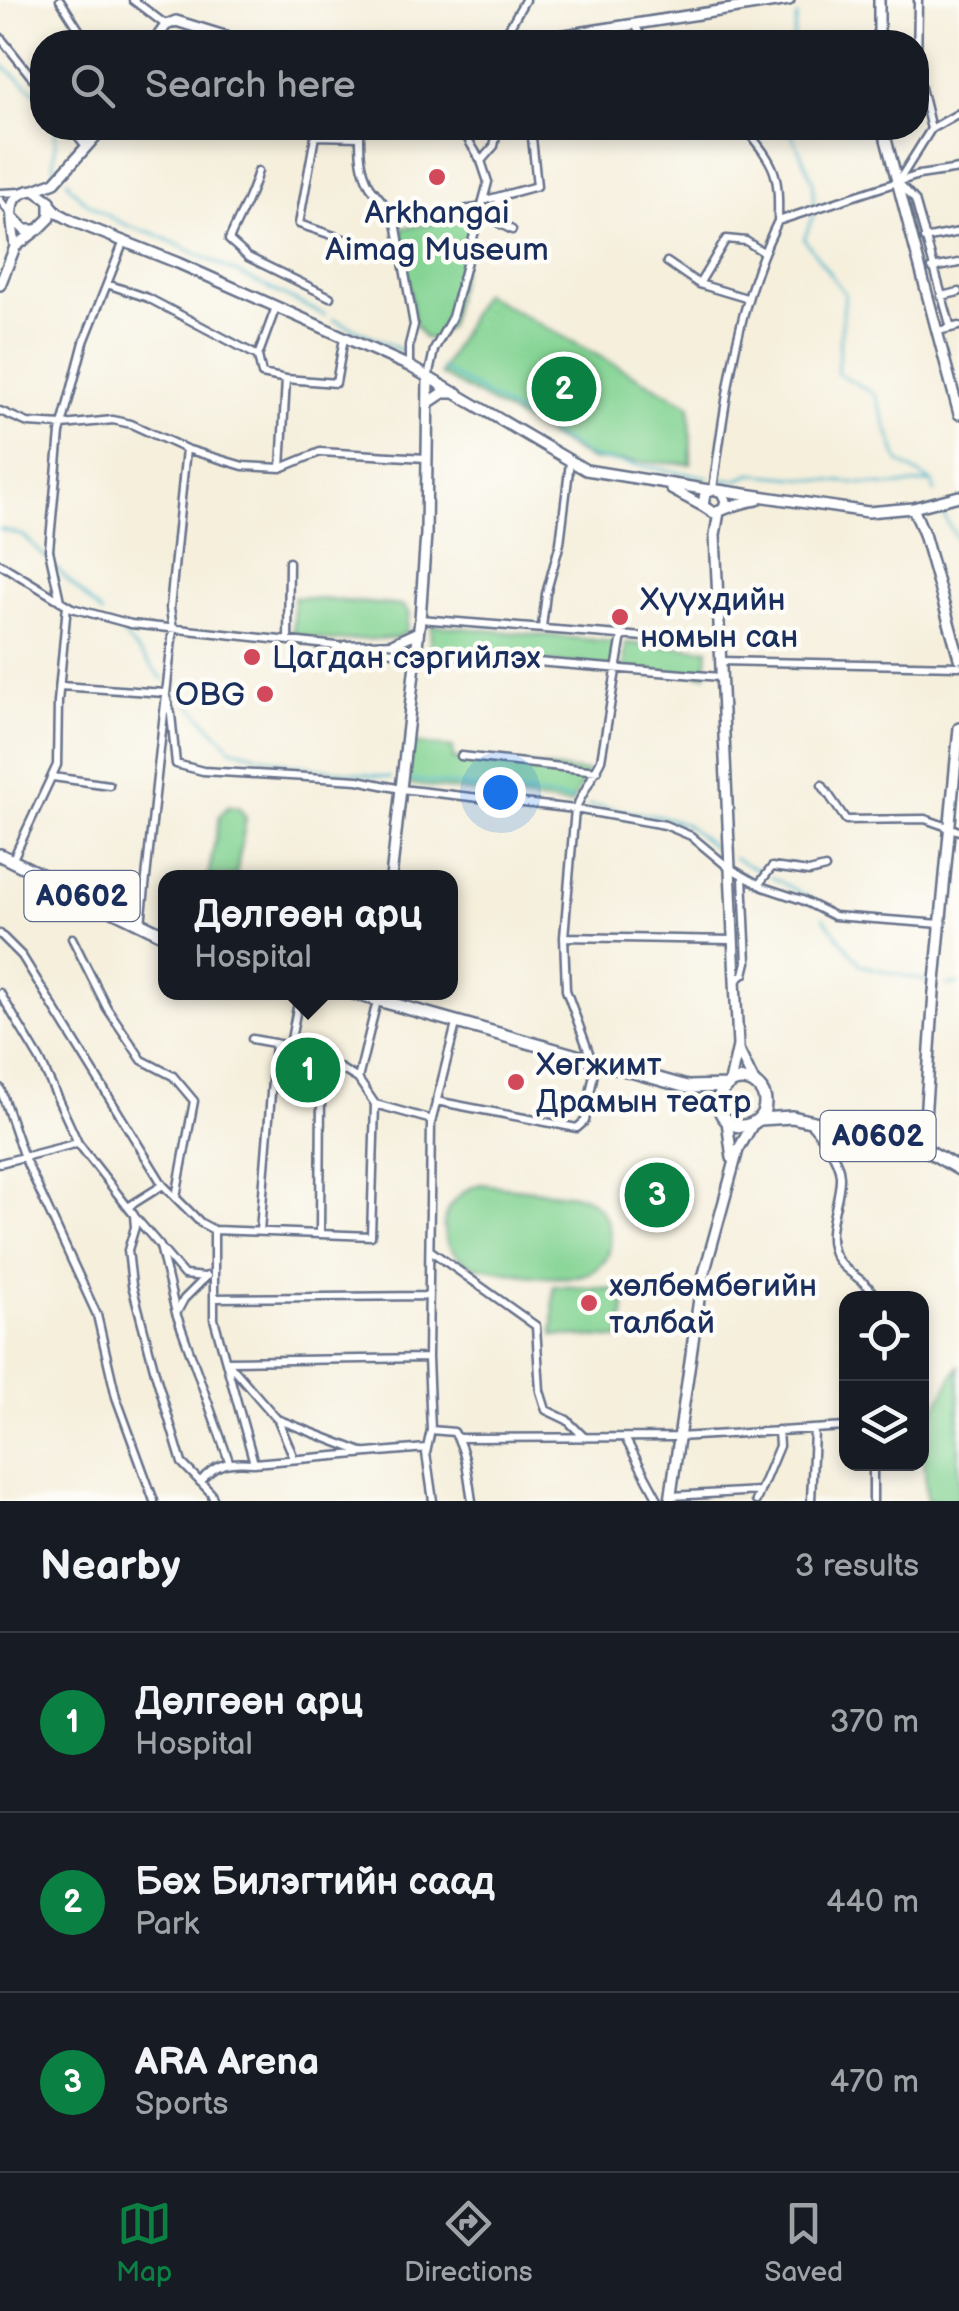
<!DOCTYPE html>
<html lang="en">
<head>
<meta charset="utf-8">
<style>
	body { margin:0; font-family:"Balsamiq Sans",sans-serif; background:#242831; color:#f1f3f6 }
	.controls { position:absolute; right:30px; bottom:30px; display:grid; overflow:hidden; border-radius:20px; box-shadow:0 5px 15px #0003 }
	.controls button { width:90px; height:90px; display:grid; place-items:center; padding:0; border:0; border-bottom:2px solid #363941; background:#171b24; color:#f1f3f6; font:50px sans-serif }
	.you { position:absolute; left:500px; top:792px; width:35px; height:35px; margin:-25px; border:8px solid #fff; border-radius:50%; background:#1a73e8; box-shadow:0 0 0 15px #1a73e833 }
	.badge { display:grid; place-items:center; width:65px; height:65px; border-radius:50%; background:#0b8043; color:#fff; font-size:32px; font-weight:700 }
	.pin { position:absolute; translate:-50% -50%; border:5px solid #fff; box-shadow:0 2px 10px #0006 }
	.popup { position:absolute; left:158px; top:870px; width:300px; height:130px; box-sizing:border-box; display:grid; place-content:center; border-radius:20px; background:#171b24; filter:drop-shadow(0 2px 8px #0005); font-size:32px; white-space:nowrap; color:#9ea1a6 }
	.popup b { font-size:38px; color:#f1f3f6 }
	.popup::after { content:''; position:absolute; left:50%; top:100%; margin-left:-20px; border:20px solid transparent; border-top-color:#171b24 }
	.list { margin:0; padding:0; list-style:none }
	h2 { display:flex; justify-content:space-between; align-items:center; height:130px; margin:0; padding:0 40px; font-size:42px }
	h2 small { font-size:32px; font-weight:400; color:#9ea1a6 }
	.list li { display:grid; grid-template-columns:65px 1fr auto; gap:30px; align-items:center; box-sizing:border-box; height:180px; padding:0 40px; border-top:2px solid #363941 }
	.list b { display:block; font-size:38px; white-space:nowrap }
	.list p { margin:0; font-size:32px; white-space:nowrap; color:#9ea1a6 }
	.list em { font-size:32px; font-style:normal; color:#9ea1a6 }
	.icon { flex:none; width:55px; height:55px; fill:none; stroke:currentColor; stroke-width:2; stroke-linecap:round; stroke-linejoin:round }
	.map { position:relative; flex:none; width:959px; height:1501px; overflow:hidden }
	.search { position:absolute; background:#171b24; box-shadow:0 5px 15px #0003; left:30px; right:30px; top:30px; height:110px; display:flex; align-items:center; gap:25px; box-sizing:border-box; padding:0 35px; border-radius:40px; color:#9ea1a6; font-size:38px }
	.sheet { height:670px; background:#171b24 }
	nav { display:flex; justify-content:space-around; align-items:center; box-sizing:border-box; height:140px; border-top:2px solid #363941; background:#171b24; font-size:28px; color:#9ea1a6 }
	nav a { display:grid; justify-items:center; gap:5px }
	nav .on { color:#0b8043 }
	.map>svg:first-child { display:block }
	.green { fill:#85d494; stroke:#508279; stroke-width:2.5 }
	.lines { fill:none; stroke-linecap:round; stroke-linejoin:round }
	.stream { stroke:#4ab3c9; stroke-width:2.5 }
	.street-casing { stroke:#67728a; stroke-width:11 }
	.secondary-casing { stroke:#67728a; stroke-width:14 }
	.highway-casing { stroke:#67728a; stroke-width:16 }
	.street { stroke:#fff; stroke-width:6 }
	.secondary { stroke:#fff; stroke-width:9 }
	.highway { stroke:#fff; stroke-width:11 }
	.poi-dot { fill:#d1495b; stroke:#fdfcf7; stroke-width:4 }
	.labels { text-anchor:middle; stroke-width:9; stroke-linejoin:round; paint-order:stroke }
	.shield { fill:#fdfcf7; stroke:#5f6c8c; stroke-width:2.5 }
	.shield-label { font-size:30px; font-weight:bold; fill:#1b2f5e }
	.poi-label { font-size:32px; fill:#1b2f5e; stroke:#fdfcf7; text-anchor:start }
</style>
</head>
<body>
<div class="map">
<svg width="959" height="1501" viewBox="0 0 959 1501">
	<rect width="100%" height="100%" fill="#fdfcf7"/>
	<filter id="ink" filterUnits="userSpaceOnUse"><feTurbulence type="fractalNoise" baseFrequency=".01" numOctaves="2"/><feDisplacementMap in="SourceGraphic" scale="20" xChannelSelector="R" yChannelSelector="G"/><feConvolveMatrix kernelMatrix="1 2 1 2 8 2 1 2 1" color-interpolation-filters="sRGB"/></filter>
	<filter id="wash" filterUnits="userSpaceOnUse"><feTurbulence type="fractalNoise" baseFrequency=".0048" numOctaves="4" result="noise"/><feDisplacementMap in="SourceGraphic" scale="40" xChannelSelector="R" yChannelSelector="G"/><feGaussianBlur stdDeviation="2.25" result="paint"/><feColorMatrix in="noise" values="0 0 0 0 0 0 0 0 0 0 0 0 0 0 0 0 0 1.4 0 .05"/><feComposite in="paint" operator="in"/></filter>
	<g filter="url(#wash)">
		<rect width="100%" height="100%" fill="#f5efdc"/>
		<path class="green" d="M474,218L448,327L433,339L424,338L414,323L402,228Z
			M482,293L690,405L691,464L591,460L440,374Z
			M294,597L403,606L409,613L406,632L396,638L330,641L293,633Z
			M432,625L615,642L613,668L429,651Z
			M626,643L708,649L706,675L624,669Z
			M412,743L453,748V759L588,772L570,805L406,784Z
			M229,806L239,807L246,818L236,875L208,877L220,815Z
			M630 1193a26 26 0 1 1 52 0a26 26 0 1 1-52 0Z
			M480,1184L583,1196C597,1204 608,1215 610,1233C618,1303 511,1271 474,1266C429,1246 437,1199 480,1184Z
			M554,1286L626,1290L622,1339L553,1335Z
			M959,1365V1501H927L922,1432Z"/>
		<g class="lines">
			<path class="stream" d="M793,42L797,16
				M0,63L42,98
				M789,128L813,181L814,206
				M54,168L56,128
				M67,180C76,202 127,229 151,232L325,315
				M814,214L804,239L845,294L837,373L875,394L899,462L932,482
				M333,319L403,351
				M441,368L592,458L708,477
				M720,480H737L752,474L889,486L932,482L935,492
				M939,507L959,543
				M0,529L24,536L46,558
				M57,569L102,614
				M122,634L164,680
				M179,693L231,748L290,764L391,778
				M413,780L574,800
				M588,805L664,817L685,824L721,853
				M734,858L762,872
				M771,877L816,901
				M823,917L861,965L929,982
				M947,985L959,984"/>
		</g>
	</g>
	<g filter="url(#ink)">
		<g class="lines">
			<defs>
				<path id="street" d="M60,0L87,42
					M133,0L166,25
					M918,0L917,71L931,129
					M635,24L644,42
					M0,37L42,90
					M501,42L525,0
					M71,128L86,146
					M360,128C360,148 359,167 370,186C380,200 393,211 397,228L414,325L409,345V366
					M745,128C776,167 779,171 778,221
					M360,137L315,136L299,224L379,251
					M481,161L494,146L498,128
					M258,171C250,200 240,214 229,240L248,257L330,297
					M898,182L931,129L959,113
					M899,183L915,200L951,328
					M0,193L21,192
					M499,197L497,222L512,230
					M0,200L11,214
					M486,200L537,186L531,128
					M395,219L477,208L481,211
					M924,239L959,232
					M667,262L699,284L726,239L746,241L763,252
					M932,268L959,263
					M107,284L148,298L258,356
					M699,284L746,298
					M941,296L959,292
					M276,307L258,356L262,374L286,379
					M938,331L959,326
					M428,378L434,350L452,317L488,182L481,161L461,128
					M0,411L28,423L63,425L113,420L131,424L186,449L243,466L281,468L320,452L426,458
					M281,468L286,379L336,383L344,338
					M713,489C726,397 736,306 778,221L919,175L959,169
					M0,564L72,608L131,624L403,653L416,652L720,677
					M60,601L49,550L60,433L84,342L124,241
					M420,619L719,643
					M542,627L546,594L560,543L570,462
					M288,640L289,562
					M345,645L394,643L411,650
					M720,661L959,666
					M60,686L165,693L171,714L176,764L203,771L358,780L401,789L575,809L665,825L691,836L728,867L763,887L802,900L834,916L941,924
					M461,756L597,771
					M53,777L109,785
					M822,785L846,820L925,819L959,831
					M12,861L57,765L58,702L67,605
					M759,884L772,867L809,872L825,868
					M141,924L173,630L170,608L186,449
					M0,934L22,956L163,1185L201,1223L214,1230L371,1236L375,1104
					M564,937L732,940
					M72,938L107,1008L142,1060L173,1076L194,1101L176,1197
					M734,982L744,974L747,962L743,877
					M0,993L40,1060L78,1143L134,1215L135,1227L128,1250L132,1285L156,1376L182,1463L211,1493L214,1501
					M252,1039L290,1046L328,1061L358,1079L375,1104L432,1120
					M290,1045L300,992
					M591,1058L566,990L564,937L575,809L601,760L622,635
					M358,1079L377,1001
					M0,1088L23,1155L97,1315L116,1397L154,1501
					M436,1101L577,1128L585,1121L596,1062
					M809,1122C821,1136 839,1157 840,1176C841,1201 824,1229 834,1253C842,1273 868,1279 876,1298
					M0,1163L78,1143
					M128,1207L163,1185
					M135,1217L160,1246L176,1313L229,1461
					M214,1230V1319L254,1463
					M260,1231L275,1043
					M320,1232L321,1091L328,1061
					M160,1247L184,1275L205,1277
					M431,1251L536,1326L540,1391L546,1410L567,1420L585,1438
					M214,1298L429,1296
					M177,1312L184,1299L207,1276
					M227,1361L428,1358
					M231,1366L277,1419L362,1452
					M278,1420L294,1458
					M431,1430L454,1432C467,1453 468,1477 472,1501
					M458,1438L678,1437L846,1427
					M625,1438L659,1501
					M873,1464V1501
					M200,1482C216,1462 231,1461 254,1463L426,1448
					M671,1496L760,1491
					M433,1501L426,1453L431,1430L428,1358L431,1123L456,1024
					M756,1501L779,1446L778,1430
					M811,1501L814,1431"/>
				<path id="secondary" d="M154,42L166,25L176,21L244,42
					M520,42L789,0
					M879,42V0
					M883,128L959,414
					M34,190L55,182L103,128
					M51,205L58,213L75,222L178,263L409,366L586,470L709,490
					M13,218L25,230H38L50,218V201L34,190C2,193 13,224 15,247
					M0,285L15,247L36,231
					M428,403L443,393H458
					M671,489L701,505
					M718,490L868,512L913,508L959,496
					M913,508L924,534L959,658
					M723,510L726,501L722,492L713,489L705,493L703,506L714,513C729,508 740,502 757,500
					M719,512L715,535L738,1046L730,1082
					M394,643L418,632
					M391,878L420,619L426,534L428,378
					M738,1049L755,1084
					M727,1121L732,1158
					M920,1146L925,1119L934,992L959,728
					M670,1501L701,1285L738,1150L754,1122"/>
				<path id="highway" d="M0,855L166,936
					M350,992L687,1087L726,1086
					M719 1103a23 23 0 1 1 46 0a23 23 0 1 1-46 0Z
					M759,1119L792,1117L920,1146L959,1169"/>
			</defs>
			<use href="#street" class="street-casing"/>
			<use href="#secondary" class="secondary-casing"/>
			<use href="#highway" class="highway-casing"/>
			<use href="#street" class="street"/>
			<use href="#secondary" class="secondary"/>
			<use href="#highway" class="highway"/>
		</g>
	</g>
	<g class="poi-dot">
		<circle cx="437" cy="177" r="10"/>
		<circle cx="620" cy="617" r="10"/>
		<circle cx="252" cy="657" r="10"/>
		<circle cx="265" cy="694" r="10"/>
		<circle cx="516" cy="1082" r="10"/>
		<circle cx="589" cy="1303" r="10"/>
	</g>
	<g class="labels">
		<g class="shield">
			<rect x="24.5" y="871" width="115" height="50" rx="8"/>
			<rect x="820.5" y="1111" width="115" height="50" rx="8"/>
		</g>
		<g class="shield-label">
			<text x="82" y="906">A0602</text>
			<text x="878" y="1146">A0602</text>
		</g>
		<g class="poi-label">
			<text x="437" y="223" text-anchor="middle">Arkhangai<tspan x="437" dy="37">Aimag Museum</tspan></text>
			<text x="640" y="610">Хүүхдийн<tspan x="640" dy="37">номын сан</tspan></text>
			<text x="272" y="668">Цагдан сэргийлэх</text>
			<text x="245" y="705" text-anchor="end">OBG</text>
			<text x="536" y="1075">Хөгжимт<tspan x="536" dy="37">Драмын театр</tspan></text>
			<text x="609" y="1296">хөлбөмбөгийн<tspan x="609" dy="37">талбай</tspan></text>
		</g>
	</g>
</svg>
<div class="controls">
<button><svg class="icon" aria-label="locate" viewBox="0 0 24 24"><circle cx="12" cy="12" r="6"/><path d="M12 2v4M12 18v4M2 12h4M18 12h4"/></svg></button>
<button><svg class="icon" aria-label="layers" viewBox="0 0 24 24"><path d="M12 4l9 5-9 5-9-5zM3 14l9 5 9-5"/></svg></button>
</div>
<div class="you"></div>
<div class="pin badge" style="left:308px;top:1070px">1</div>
<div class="popup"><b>Дөлгөөн арц</b>Hospital</div>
<div class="pin badge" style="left:564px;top:389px">2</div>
<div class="pin badge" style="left:657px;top:1195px">3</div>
<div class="search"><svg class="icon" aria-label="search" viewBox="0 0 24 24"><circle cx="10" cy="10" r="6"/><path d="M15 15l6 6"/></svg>Search here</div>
</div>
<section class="sheet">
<h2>Nearby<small>3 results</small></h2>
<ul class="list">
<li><span class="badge">1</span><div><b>Дөлгөөн арц</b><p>Hospital</p></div><em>370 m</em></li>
<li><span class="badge">2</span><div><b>Бөх Билэгтийн саад</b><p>Park</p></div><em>440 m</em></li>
<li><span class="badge">3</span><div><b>ARA Arena</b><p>Sports</p></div><em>470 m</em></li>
</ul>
</section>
<nav>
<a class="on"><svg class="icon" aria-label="map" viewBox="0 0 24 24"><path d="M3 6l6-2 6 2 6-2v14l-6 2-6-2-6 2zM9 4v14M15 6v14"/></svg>Map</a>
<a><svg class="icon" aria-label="directions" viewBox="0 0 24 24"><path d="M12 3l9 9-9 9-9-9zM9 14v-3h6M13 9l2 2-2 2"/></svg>Directions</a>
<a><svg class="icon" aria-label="saved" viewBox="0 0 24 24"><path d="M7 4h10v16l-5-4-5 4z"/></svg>Saved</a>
</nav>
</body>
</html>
